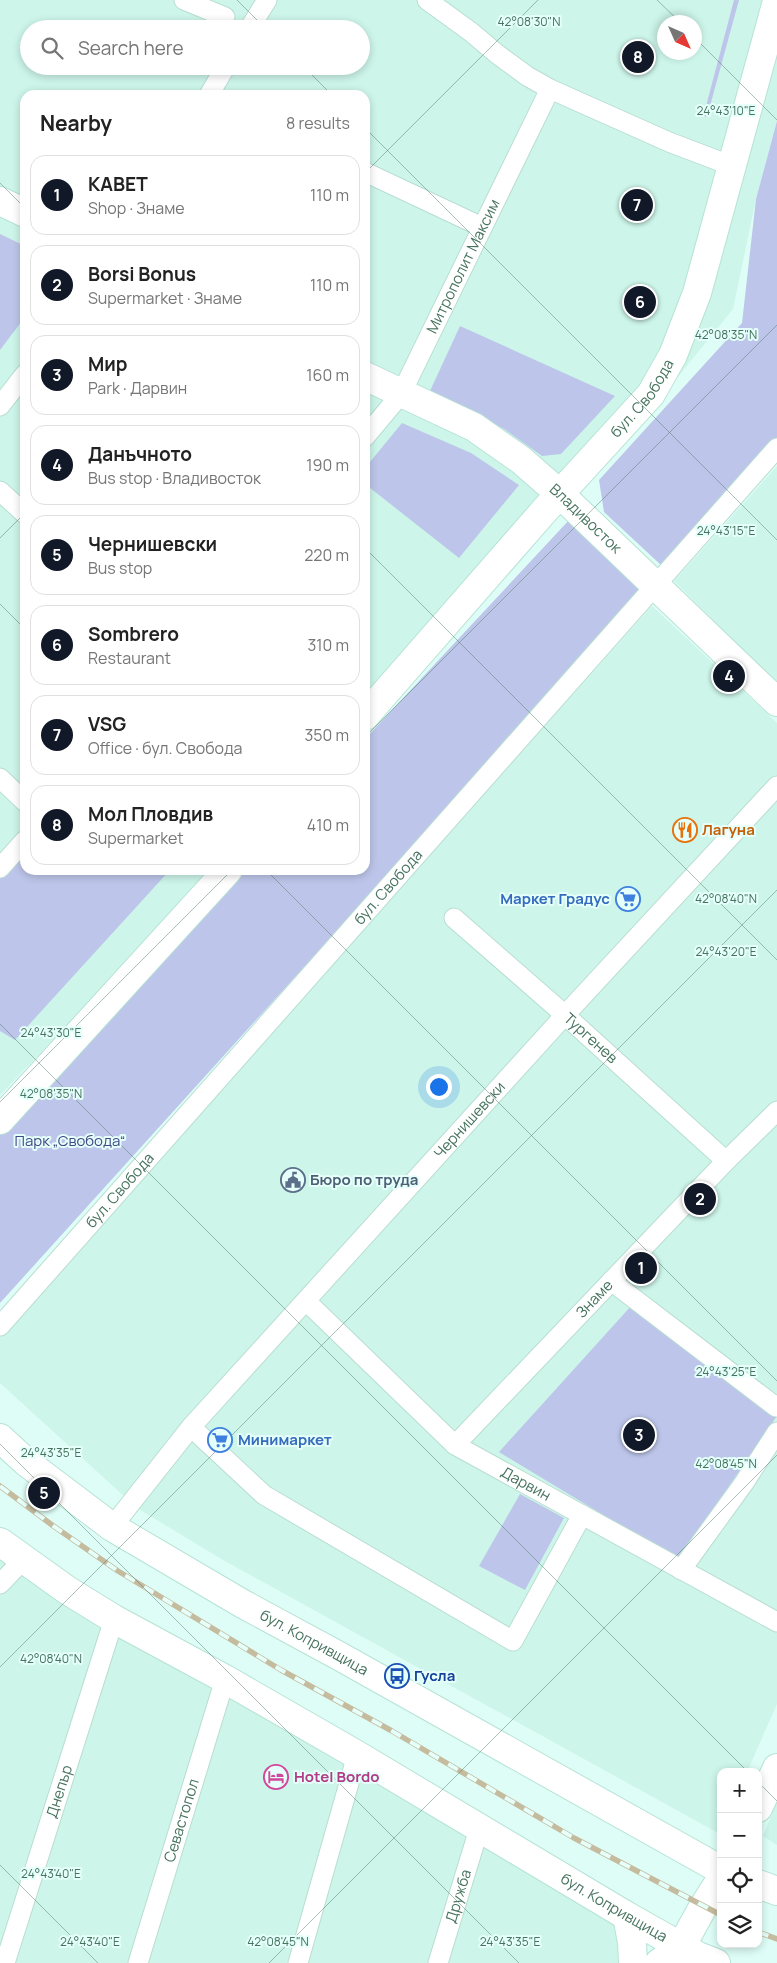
<!DOCTYPE html>
<html lang="en">
<head>
<meta charset="utf-8">
<style>
	body { margin:0; font-family:Manrope,sans-serif; background:#f6f6f6; color:#222 }
	.controls { position:absolute; right:15px; bottom:15px; display:grid; overflow:hidden; border-radius:10px; box-shadow:0 2px 8px #0003 }
	.controls button { width:45px; height:45px; display:grid; place-items:center; padding:0; border:0; border-bottom:1px solid #e0e0e0; background:#fff; color:#222; font:25px sans-serif }
	.compass { position:absolute; left:657px; top:15px; width:45px; height:45px; border-radius:50%; background:#fff; box-shadow:0 2px 8px #0003; rotate:135deg }
	.you { position:absolute; left:438px; top:1086px; width:18px; height:18px; margin:-12px; border:4px solid #fff; border-radius:50%; background:#1a73e8; box-shadow:0 0 0 8px #1a73e833 }
	.badge { display:grid; place-items:center; width:32px; height:32px; border-radius:50%; background:#111827; color:#fff; font-size:16px; font-weight:700 }
	.pin { position:absolute; translate:-50% -50%; border:2px solid #fff; box-shadow:0 1px 5px #0006 }
	.list { margin:0; padding:0; list-style:none }
	h2 { display:flex; justify-content:space-between; align-items:center; height:65px; margin:0; padding:0 20px; font-size:21px }
	h2 small { font-size:16px; font-weight:400; color:#767676 }
	.list li { display:grid; grid-template-columns:32px 1fr auto; gap:15px; align-items:center; box-sizing:border-box; height:80px; margin:0 10px 10px; padding:0 10px; border:1px solid #e0e0e0; border-radius:15px }
	.list b { display:block; font-size:19px; white-space:nowrap }
	.list p { margin:0; font-size:16px; white-space:nowrap; color:#767676 }
	.list em { font-size:16px; font-style:normal; color:#767676 }
	.icon { flex:none; width:28px; height:28px; fill:none; stroke:currentColor; stroke-width:2; stroke-linecap:round; stroke-linejoin:round }
	.map { position:relative; flex:none; width:777px; height:1963px; overflow:hidden }
	.search { position:absolute; background:#fff; box-shadow:0 2px 8px #0003; left:20px; top:20px; width:350px; height:55px; display:flex; align-items:center; gap:12px; box-sizing:border-box; padding:0 18px; border-radius:28px; color:#767676; font-size:19px }
	.panel { position:absolute; background:#fff; box-shadow:0 2px 8px #0003; left:20px; top:90px; width:350px; height:785px; border-radius:15px }
	.map>svg:first-child { display:block }
	.residential { fill:#cdf5ea; fill-rule:evenodd }
	.green { fill:#bdc6ea }
	.lines { fill:none; stroke-linecap:round; stroke-linejoin:round }
	.street-casing { stroke:#b8ded1; stroke-width:21 }
	.secondary-casing { stroke:#b5e3d4; stroke-width:30 }
	.street { stroke:#fff; stroke-width:19 }
	.secondary { stroke:#fff; stroke-width:28 }
	.rail-casing { stroke:#c5bb9e; stroke-width:5.5 }
	.rail { stroke:#e5fffa; stroke-width:4; stroke-dasharray:11; stroke-linecap:butt }
	.ticks { fill:none; stroke:#46735f; stroke-width:1; stroke-opacity:0.45 }
	.labels { text-anchor:middle; stroke-width:4; stroke-linejoin:round; paint-order:stroke }
	.street-label { font-size:15px; fill:#46735f; stroke:#e5fffa }
	.food-label { font-size:15px; font-weight:bold; fill:#c56008; stroke:#e5fffa; text-anchor:start }
	.shop-label { font-size:15px; font-weight:bold; fill:#366cbe; stroke:#e5fffa; text-anchor:end }
	.park-label { font-size:15px; fill:#434986; stroke:#e5fffa }
	.service-label { font-size:15px; font-weight:bold; fill:#4e5e75; stroke:#e5fffa; text-anchor:start }
	.transit-label { font-size:15px; font-weight:bold; fill:#164399; stroke:#e5fffa; text-anchor:start }
	.hotel-label { font-size:15px; font-weight:bold; fill:#b23c85; stroke:#e5fffa; text-anchor:start }
	.ticks-label { font-size:12px; text-anchor:middle; fill:#46735f; stroke:#e5fffa; stroke-width:4; stroke-linejoin:round; paint-order:stroke }
</style>
</head>
<body>
<div class="map">
<svg width="777" height="1963" viewBox="0 0 777 1963">
	<rect width="100%" height="100%" fill="#defdf7"/>
	<path class="residential" d="M0,0H777V121L756,199L733,309L613,457L365,715V95H25V870H216L0,1095ZM664,22H694V52H664ZM29,29H361V66H29Z
		M777,466V683L674,581Z
		M652,606L777,723V1704L747,1772H721L720,1834L223,1560L137,1508L0,1383V1335Z
		M0,1555L619,1926V1963H0Z
		M777,1801V1845L763,1836Z"/>
	<path class="green" d="M734,0H739L707,117L700,115L702,109L705,110Z
		M777,121V439L662,566L604,512L599,480L742,323L756,199Z
		M0,234L25,246V317L0,350Z
		M460,326L615,396L561,454L542,456L504,429L430,391Z
		M402,423L471,453L519,485L459,558L365,484V468Z
		M571,518L647,588L0,1303V1133L244,870H365V739Z
		M25,851V870H170L15,1040L0,1031V878Z
		M632,1305L777,1416L678,1560L499,1452Z
		M520,1494L564,1518L525,1590L479,1566Z"/>
	<g class="lines">
		<defs>
			<g id="street">
				<path d="M184,0L225,17"/>
				<path d="M427,0L471,32L497,54L527,76L550,89L669,142L732,166"/>
				<path d="M249,29L267,0"/>
				<path d="M209,95L226,66"/>
				<path d="M365,172L482,227"/>
				<path d="M0,406L25,374"/>
				<path id="s1" d="M365,437L401,394L550,89"/>
				<path d="M0,491L25,514"/>
				<path d="M0,778L25,802"/>
				<path d="M0,868L25,840"/>
				<path id="s2" d="M454,918L565,1015L726,1161"/>
				<path d="M611,1281L776,1407L777,1405"/>
				<path id="s3" d="M306,1301L455,1445L777,1622"/>
				<path id="s4" d="M0,1326L777,448"/>
				<path d="M191,1427L264,1495L513,1641L582,1515"/>
				<path id="s5" d="M455,1445L726,1161L777,1111"/>
				<path id="s6" d="M112,1527L191,1427L565,1015L777,786"/>
				<path d="M681,1570L744,1483L777,1432"/>
				<path d="M0,1584L23,1560"/>
				<path id="s7" d="M5,1963L114,1619"/>
				<path id="s8" d="M138,1963L225,1679"/>
				<path d="M298,1963L357,1755"/>
				<path id="s9" d="M438,1963L479,1829"/>
			</g>
			<g id="secondary">
				<path d="M0,201L25,213"/>
				<path id="s10" d="M365,376L474,427L521,460L560,494L777,702"/>
				<path id="s11" d="M365,716L545,510L651,394L673,355L697,293L777,1"/>
				<path d="M0,1120L228,870"/>
				<path id="s12" d="M0,1438L26,1462L112,1527L243,1604L341,1657L721,1870"/>
				<path id="s13" d="M0,1542L67,1590L114,1619L225,1679L357,1755L627,1916L698,1956L716,1963"/>
				<path d="M758,1808L777,1768"/>
				<path d="M758,1884L777,1891"/>
				<path d="M627,1916L632,1942L633,1963"/>
				<path d="M659,1963L681,1947L703,1907L721,1879"/>
			</g>
		</defs>
		<use href="#street" class="street-casing"/>
		<use href="#secondary" class="secondary-casing"/>
		<use href="#street" class="street"/>
		<use href="#secondary" class="secondary"/>
		<defs>
			<path id="rail" d="M0,1486L52,1525L118,1571L281,1670L392,1731L574,1838L721,1915
				M758,1932L777,1939"/>
		</defs>
		<use href="#rail" class="rail-casing"/>
		<use href="#rail" class="rail"/>
	</g>
	<path class="ticks" d="M237,0L266,29M657,0L680,22M694,37L777,120M303,66L332,95M365,128L777,540M365,173L538,0M0,183L25,208M0,538L25,513M365,548L777,960M0,604L25,629M365,737L777,325M266,870L777,1381M0,1024L748,1772M0,1102L232,870M0,1444L519,1963M0,1667L777,890M758,1782L777,1801M0,1865L98,1963M269,1963L777,1455"/>
	<defs>
		<symbol id="restaurant-ring" viewBox="-11 -11 22 22"><circle r="9.5" fill="#e5fffa" stroke="#e8710a" stroke-width="1.5"/><path d="M-5-6h1v4h1v-4h1v4h1v-4h1v5L-1.5 .5V6h-2V.5L-5-1ZM5-6V6H3V1.5H1.5Q1.5-4 5-6Z" fill="#e8710a"/></symbol>
		<symbol id="supermarket-ring" viewBox="-11 -11 22 22"><circle r="9.5" fill="#e5fffa" stroke="#3f7fe0" stroke-width="1.5"/><path d="M-6-5.5h2.5l.6 2H6L4.5 2H-2.5L-4.4-4H-6ZM-1.5 3.2a1.3 1.3 0 1 0 .1 0ZM3 3.2a1.3 1.3 0 1 0 .1 0Z" fill="#3f7fe0"/></symbol>
		<symbol id="civic-ring" viewBox="-11 -11 22 22"><circle r="9.5" fill="#e5fffa" stroke="#5c6f8a" stroke-width="1.5"/><path d="M-.6-6.5H3V-4.5H.6V-3L4-1V1h2V6H-6V1h2V-1L-.6-3ZM-1.2 2.5V6h2.4V2.5Z" fill="#5c6f8a"/></symbol>
		<symbol id="bus-ring" viewBox="-11 -11 22 22"><circle r="9.5" fill="#e5fffa" stroke="#1a4fb4" stroke-width="1.5"/><path d="M-5-6H5V4H4V6H2V4H-2V6H-4V4H-5ZM-3.5-4V0h7V-4ZM-3.5 1.2v1.5H-2V1.2ZM2 1.2v1.5H3.5V1.2Z" fill="#1a4fb4"/></symbol>
		<symbol id="hotel-ring" viewBox="-11 -11 22 22"><circle r="9.5" fill="#e5fffa" stroke="#d1479c" stroke-width="1.5"/><path d="M-6-4.5h1.5V1H6V5H4.5V3h-9V5H-6ZM-4 0a1.8 1.8 0 1 1 3.6 0ZM.5 0V-2.5h3Q6-2.5 6 0Z" fill="#d1479c"/></symbol>
	</defs>
	<g fill-rule="evenodd">
		<use href="#restaurant-ring" x="671" y="816" width="28" height="28"/>
		<use href="#supermarket-ring" x="614" y="885" width="28" height="28"/>
		<use href="#civic-ring" x="279" y="1166" width="28" height="28"/>
		<use href="#supermarket-ring" x="206" y="1426" width="28" height="28"/>
		<use href="#bus-ring" x="383" y="1662" width="28" height="28"/>
		<use href="#hotel-ring" x="262" y="1763" width="28" height="28"/>
	</g>
	<g class="labels">
		<g class="street-label">
			<text dy="5" stroke="none"><textPath href="#s1" startOffset="198">Митрополит Максим</textPath></text>
			<text dy="5" stroke="none"><textPath href="#s11" startOffset="422">бул. Свобода</textPath></text>
			<text dy="5" stroke="none"><textPath href="#s10" startOffset="265">Владивосток</textPath></text>
			<text dy="5" stroke="none"><textPath href="#s4" startOffset="586">бул. Свобода</textPath></text>
			<text dy="5" stroke="none"><textPath href="#s2" startOffset="182">Тургенев</textPath></text>
			<text dy="5" stroke="none"><textPath href="#s6" startOffset="542">Чернишевски</textPath></text>
			<text dy="5" stroke="none"><textPath href="#s4" startOffset="181">бул. Свобода</textPath></text>
			<text dy="5" stroke="none"><textPath href="#s5" startOffset="202">Знаме</textPath></text>
			<text dy="5" stroke="none"><textPath href="#s3" startOffset="288">Дарвин</textPath></text>
			<text dy="5" stroke="none"><textPath href="#s12" startOffset="376">бул. Копривщица</textPath></text>
			<text dy="5" stroke="none"><textPath href="#s7" startOffset="180">Днепър</textPath></text>
			<text dy="5" stroke="none"><textPath href="#s8" startOffset="149">Севастопол</textPath></text>
			<text dy="5" stroke="none"><textPath href="#s9" startOffset="70">Дружба</textPath></text>
			<text dy="5" stroke="none"><textPath href="#s13" startOffset="715">бул. Копривщица</textPath></text>
		</g>
		<g class="food-label">
			<text x="702" y="835">Лагуна</text>
		</g>
		<g class="shop-label">
			<text x="610" y="904">Маркет Градус</text>
			<text x="238" y="1445" text-anchor="start">Минимаркет</text>
		</g>
		<g class="park-label">
			<text x="70" y="1146">Парк „Свобода“</text>
		</g>
		<g class="service-label">
			<text x="310" y="1185">Бюро по труда</text>
		</g>
		<g class="transit-label">
			<text x="414" y="1681">Гусла</text>
		</g>
		<g class="hotel-label">
			<text x="294" y="1782">Hotel Bordo</text>
		</g>
	</g>
	<g class="ticks-label">
		<text x="529" y="26">42°08'30"N</text>
		<text x="726" y="115">24°43'10"E</text>
		<text x="726" y="339">42°08'35"N</text>
		<text x="726" y="535">24°43'15"E</text>
		<text x="726" y="903">42°08'40"N</text>
		<text x="726" y="956">24°43'20"E</text>
		<text x="51" y="1037">24°43'30"E</text>
		<text x="51" y="1098">42°08'35"N</text>
		<text x="726" y="1376">24°43'25"E</text>
		<text x="51" y="1457">24°43'35"E</text>
		<text x="726" y="1468">42°08'45"N</text>
		<text x="51" y="1663">42°08'40"N</text>
		<text x="51" y="1878">24°43'40"E</text>
		<text x="90" y="1946">24°43'40"E</text>
		<text x="278" y="1946">42°08'45"N</text>
		<text x="510" y="1946">24°43'35"E</text>
	</g>
</svg>
<div class="controls">
<button>+</button>
<button>−</button>
<button><svg class="icon" aria-label="locate" viewBox="0 0 24 24"><circle cx="12" cy="12" r="6"/><path d="M12 2v4M12 18v4M2 12h4M18 12h4"/></svg></button>
<button><svg class="icon" aria-label="layers" viewBox="0 0 24 24"><path d="M12 4l9 5-9 5-9-5zM3 14l9 5 9-5"/></svg></button>
</div>
<svg class="compass" viewBox="-18 -18 36 36"><path d="M0-13l5 13h-10z" fill="#e53935"/><path d="M0 13l5-13h-10z" fill="#767676"/></svg>
<div class="you"></div>
<div class="pin badge" style="left:641px;top:1268px">1</div>
<div class="pin badge" style="left:700px;top:1199px">2</div>
<div class="pin badge" style="left:639px;top:1435px">3</div>
<div class="pin badge" style="left:729px;top:676px">4</div>
<div class="pin badge" style="left:44px;top:1493px">5</div>
<div class="pin badge" style="left:640px;top:302px">6</div>
<div class="pin badge" style="left:637px;top:205px">7</div>
<div class="pin badge" style="left:638px;top:57px">8</div>
<div class="search"><svg class="icon" aria-label="search" viewBox="0 0 24 24"><circle cx="10" cy="10" r="6"/><path d="M15 15l6 6"/></svg>Search here</div>
<section class="panel">
<h2>Nearby<small>8 results</small></h2>
<ul class="list">
<li><span class="badge">1</span><div><b>KABET</b><p>Shop · Знаме</p></div><em>110 m</em></li>
<li><span class="badge">2</span><div><b>Borsi Bonus</b><p>Supermarket · Знаме</p></div><em>110 m</em></li>
<li><span class="badge">3</span><div><b>Мир</b><p>Park · Дарвин</p></div><em>160 m</em></li>
<li><span class="badge">4</span><div><b>Данъчното</b><p>Bus stop · Владивосток</p></div><em>190 m</em></li>
<li><span class="badge">5</span><div><b>Чернишевски</b><p>Bus stop</p></div><em>220 m</em></li>
<li><span class="badge">6</span><div><b>Sombrero</b><p>Restaurant</p></div><em>310 m</em></li>
<li><span class="badge">7</span><div><b>VSG</b><p>Office · бул. Свобода</p></div><em>350 m</em></li>
<li><span class="badge">8</span><div><b>Мол Пловдив</b><p>Supermarket</p></div><em>410 m</em></li>
</ul>
</section>
</div>
</body>
</html>
